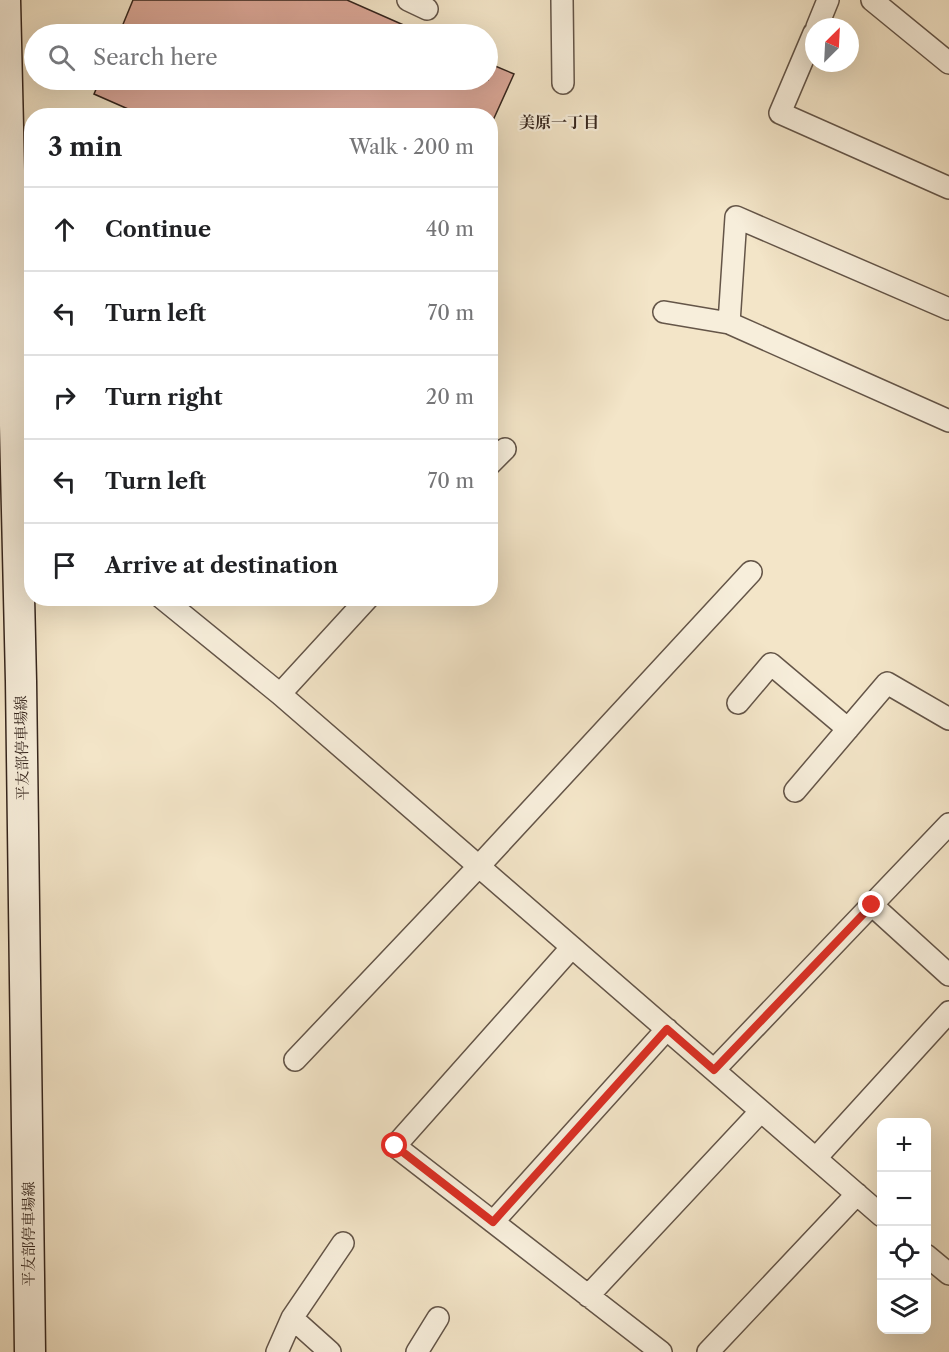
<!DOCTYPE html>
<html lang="en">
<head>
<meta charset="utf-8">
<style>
	body { margin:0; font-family:"Libre Caslon Text","Noto Serif JP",serif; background:#f6f6f6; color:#202124 }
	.controls { position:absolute; right:18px; bottom:18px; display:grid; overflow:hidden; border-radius:12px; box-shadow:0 6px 24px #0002 }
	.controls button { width:54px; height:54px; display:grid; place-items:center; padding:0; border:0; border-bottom:2px solid #e0e0e0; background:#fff; color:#202124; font:30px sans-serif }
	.compass { position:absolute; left:805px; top:18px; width:54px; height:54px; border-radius:50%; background:#fff; box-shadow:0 6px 24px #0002; rotate:24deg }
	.stop { position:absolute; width:18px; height:18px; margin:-14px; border:4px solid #d93025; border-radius:50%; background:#fff }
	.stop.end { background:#d93025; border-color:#fff; box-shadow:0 2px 6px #0008 }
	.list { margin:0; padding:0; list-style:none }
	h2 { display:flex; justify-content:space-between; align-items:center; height:78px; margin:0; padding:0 24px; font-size:26px }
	h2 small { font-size:20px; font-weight:400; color:#757577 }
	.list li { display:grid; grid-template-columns:39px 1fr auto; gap:18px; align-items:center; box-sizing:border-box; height:84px; padding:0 24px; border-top:2px solid #e0e0e0 }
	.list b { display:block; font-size:22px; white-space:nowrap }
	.list em { font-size:20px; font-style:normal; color:#757577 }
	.icon { flex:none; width:33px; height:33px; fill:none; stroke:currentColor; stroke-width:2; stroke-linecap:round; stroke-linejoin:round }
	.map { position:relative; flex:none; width:949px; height:1352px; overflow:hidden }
	.search { position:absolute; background:#fff; box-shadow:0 6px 24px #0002; left:24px; top:24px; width:474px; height:66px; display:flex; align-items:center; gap:15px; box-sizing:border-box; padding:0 21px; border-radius:33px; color:#757577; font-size:22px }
	.panel { position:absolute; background:#fff; box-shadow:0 6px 24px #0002; left:24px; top:108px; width:474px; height:498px; border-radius:24px }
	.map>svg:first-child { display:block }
	.building { fill:#dba797; stroke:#35251d; stroke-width:1.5 }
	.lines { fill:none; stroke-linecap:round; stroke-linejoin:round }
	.minor-casing { stroke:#645548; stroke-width:24 }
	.secondary-casing { stroke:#35251d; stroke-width:33 }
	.minor { stroke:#f7eedb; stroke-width:21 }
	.secondary { stroke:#f7eedb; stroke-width:30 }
	.route { stroke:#d93025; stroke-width:8 }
	.labels { text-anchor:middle; stroke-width:4.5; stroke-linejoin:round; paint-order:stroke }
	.street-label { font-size:15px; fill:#35251d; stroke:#f7eedb }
	.neighbourhood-label { font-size:16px; font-weight:bold; fill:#35251d; stroke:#f7eedb }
</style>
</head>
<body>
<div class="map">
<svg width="949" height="1352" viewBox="0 0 949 1352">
	<rect width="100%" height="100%" fill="#f3e5c8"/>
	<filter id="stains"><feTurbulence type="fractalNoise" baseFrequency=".00333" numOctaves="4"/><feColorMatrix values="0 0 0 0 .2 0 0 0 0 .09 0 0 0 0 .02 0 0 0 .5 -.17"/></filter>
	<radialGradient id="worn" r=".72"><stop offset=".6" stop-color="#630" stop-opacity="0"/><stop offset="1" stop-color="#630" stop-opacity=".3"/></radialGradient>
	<path class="building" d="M133,0H347L424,34H119Z
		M488,63L514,74L490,127V116H144L94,94L100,80H488Z"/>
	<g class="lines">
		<defs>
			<path id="minor" d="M408,0L427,9
				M562,0L563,83
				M872,0L949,63
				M817,27L828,0
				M814,33L780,113L949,188
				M949,309L736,217L729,323L949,421
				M664,312L729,323
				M490,464L505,449
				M162,598L280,694L882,1216
				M280,694L368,598
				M738,703L771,664L848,729
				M795,791L887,683L949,719
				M872,905L949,975
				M572,947L395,1146L661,1352
				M295,1060L479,866L751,572
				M714,1070L949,824
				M816,1158L949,1012
				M493,1222L667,1029
				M926,1255L949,1274
				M588,1296L761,1111
				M292,1318L330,1352
				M277,1352L292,1318L343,1243
				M417,1352L438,1318
				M708,1352L857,1194"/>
			<path id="secondary" d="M5,0L21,681L30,1352"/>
		</defs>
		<use href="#minor" class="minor-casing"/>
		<use href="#secondary" class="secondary-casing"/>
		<use href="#minor" class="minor"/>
		<use href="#secondary" class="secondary"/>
	</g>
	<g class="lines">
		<path class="route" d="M395,1146L493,1222L667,1029L714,1070L872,905"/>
	</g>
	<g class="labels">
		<g class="street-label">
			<text transform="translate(22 748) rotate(-91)" y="5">平友部停車場線</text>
			<text transform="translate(29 1234) rotate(-90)" y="5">平友部停車場線</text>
		</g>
		<g class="neighbourhood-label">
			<text x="559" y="128">美原一丁目</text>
		</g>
	</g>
	<rect width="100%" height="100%" filter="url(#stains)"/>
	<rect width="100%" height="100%" fill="url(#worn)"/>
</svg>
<div class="controls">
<button>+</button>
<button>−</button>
<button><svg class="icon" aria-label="locate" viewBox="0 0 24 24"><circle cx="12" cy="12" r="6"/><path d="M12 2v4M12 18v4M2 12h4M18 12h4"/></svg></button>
<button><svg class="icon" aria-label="layers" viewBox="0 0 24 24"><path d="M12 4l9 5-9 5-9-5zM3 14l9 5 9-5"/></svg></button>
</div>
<svg class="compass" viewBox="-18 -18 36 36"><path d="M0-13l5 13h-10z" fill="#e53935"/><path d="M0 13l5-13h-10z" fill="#757577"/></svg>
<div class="stop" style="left:395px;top:1146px"></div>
<div class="stop end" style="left:872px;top:905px"></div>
<div class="search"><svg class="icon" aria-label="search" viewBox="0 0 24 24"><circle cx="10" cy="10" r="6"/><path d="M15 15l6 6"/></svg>Search here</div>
<section class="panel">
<h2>3 min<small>Walk · 200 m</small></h2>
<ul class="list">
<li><svg class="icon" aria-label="ahead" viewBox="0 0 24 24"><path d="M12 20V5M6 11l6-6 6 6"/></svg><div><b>Continue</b></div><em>40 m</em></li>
<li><svg class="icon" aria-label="left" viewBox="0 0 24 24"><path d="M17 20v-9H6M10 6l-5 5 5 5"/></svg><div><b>Turn left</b></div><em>70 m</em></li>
<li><svg class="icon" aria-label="right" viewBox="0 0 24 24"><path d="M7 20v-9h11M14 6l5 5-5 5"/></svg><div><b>Turn right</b></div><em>20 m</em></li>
<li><svg class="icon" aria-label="left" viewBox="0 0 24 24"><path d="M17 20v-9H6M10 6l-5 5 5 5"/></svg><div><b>Turn left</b></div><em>70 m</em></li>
<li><svg class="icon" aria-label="arrive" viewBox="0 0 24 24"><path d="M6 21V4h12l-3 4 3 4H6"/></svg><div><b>Arrive at destination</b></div></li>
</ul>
</section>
</div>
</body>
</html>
